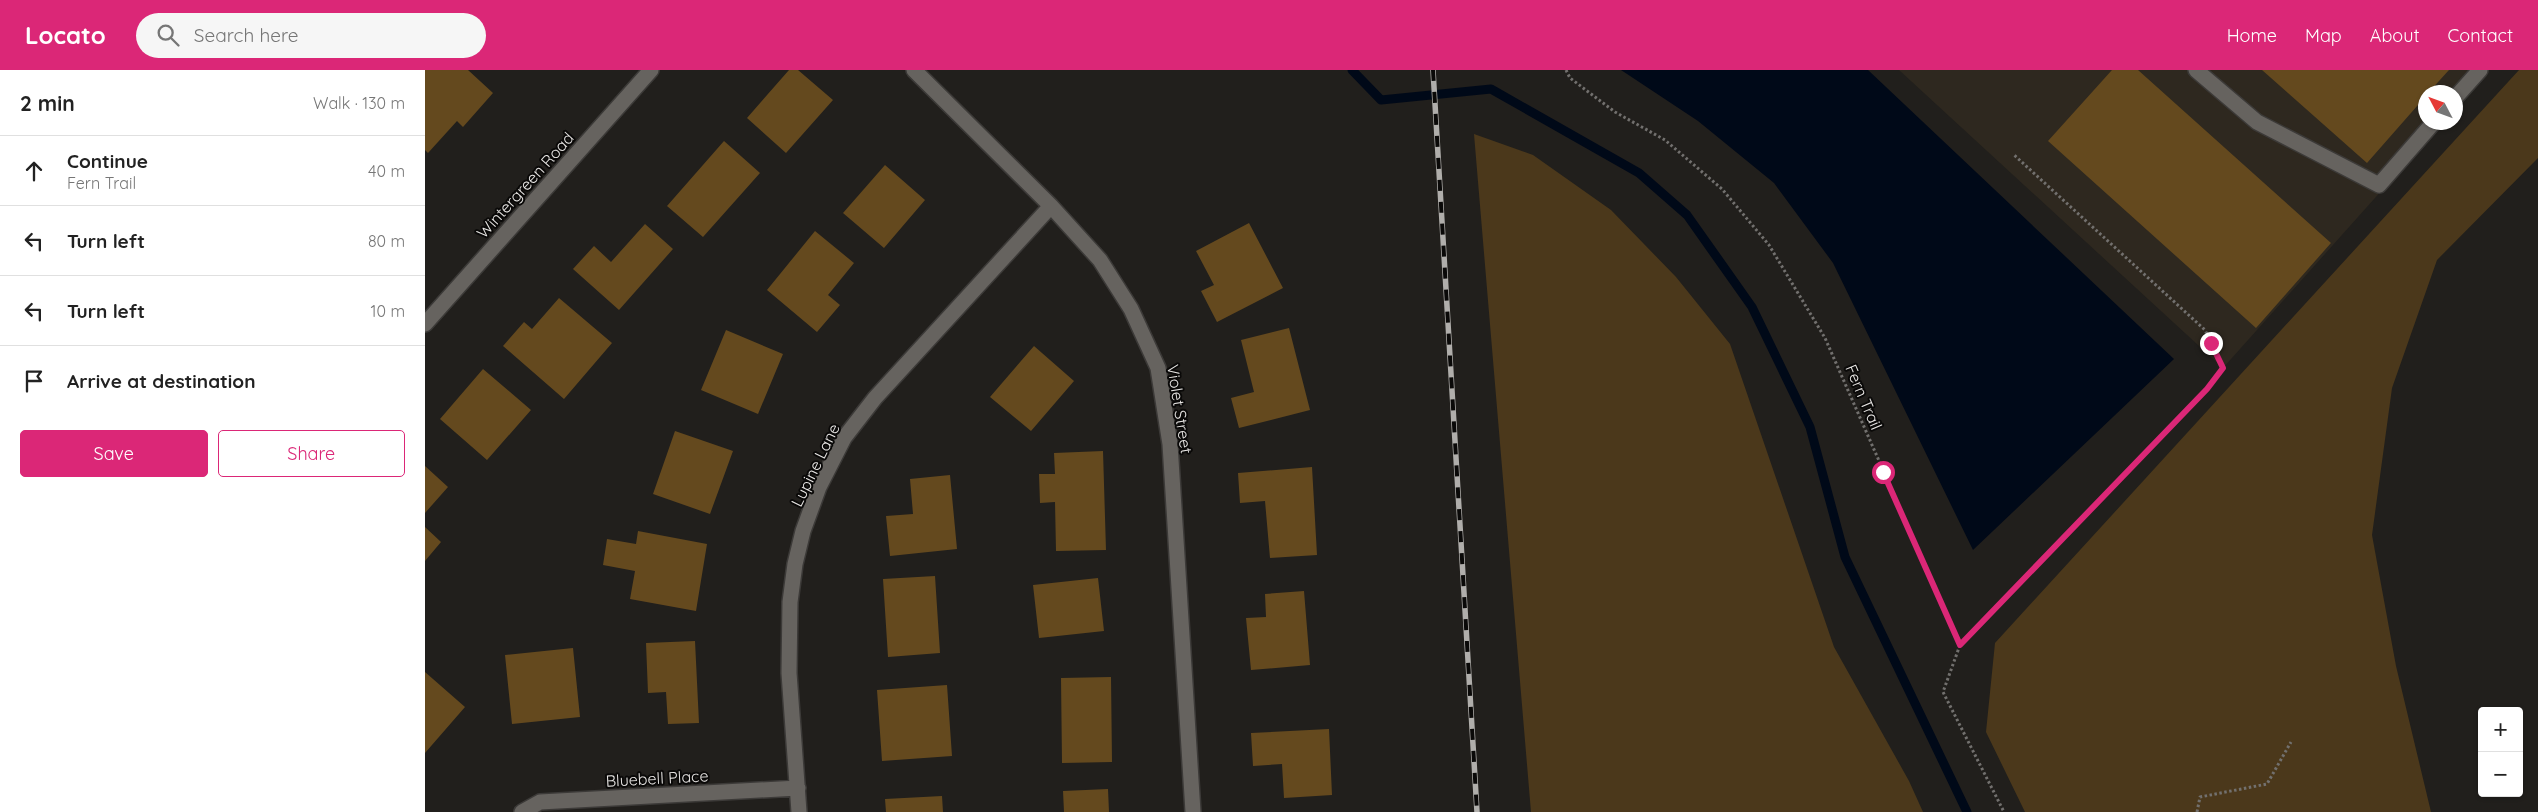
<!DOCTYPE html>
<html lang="en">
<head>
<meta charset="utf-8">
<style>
	body { margin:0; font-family:Quicksand,sans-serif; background:#f6f6f6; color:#222 }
	.controls { position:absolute; right:15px; bottom:15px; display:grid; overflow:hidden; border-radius:5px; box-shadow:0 1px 4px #0004 }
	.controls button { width:45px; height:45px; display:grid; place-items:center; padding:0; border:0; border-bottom:1px solid #e0e0e0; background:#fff; color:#222; font:25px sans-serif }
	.compass { position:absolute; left:1993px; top:15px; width:45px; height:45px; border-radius:50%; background:#fff; box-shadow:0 1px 4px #0004; rotate:311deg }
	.stop { position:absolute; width:15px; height:15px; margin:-11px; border:4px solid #db2777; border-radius:50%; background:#fff }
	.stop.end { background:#db2777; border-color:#fff; box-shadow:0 1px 5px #0008 }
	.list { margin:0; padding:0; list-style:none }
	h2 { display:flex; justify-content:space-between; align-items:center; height:65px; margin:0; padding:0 20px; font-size:21px }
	h2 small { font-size:16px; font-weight:400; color:#767676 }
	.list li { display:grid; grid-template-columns:32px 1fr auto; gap:15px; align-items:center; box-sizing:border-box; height:70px; padding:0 20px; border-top:1px solid #e0e0e0 }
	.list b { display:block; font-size:19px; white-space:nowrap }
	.list p { margin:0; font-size:16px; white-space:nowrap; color:#767676 }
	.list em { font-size:16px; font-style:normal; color:#767676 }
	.actions { display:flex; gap:10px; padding:15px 20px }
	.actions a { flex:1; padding:11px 0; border:1px solid #db2777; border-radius:5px; text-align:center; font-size:18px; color:#db2777 }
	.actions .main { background:#db2777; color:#fff }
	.icon { flex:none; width:28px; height:28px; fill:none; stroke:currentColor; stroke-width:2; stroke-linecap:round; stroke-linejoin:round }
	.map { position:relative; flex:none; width:2113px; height:742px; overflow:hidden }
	header { display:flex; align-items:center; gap:30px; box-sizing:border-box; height:70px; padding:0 25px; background:#db2777; color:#fff }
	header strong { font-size:24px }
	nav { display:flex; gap:28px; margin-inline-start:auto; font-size:18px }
	.search { width:350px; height:45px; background:#f6f6f6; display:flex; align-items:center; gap:12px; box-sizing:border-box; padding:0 18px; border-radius:28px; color:#767676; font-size:19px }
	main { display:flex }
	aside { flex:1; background:#fff }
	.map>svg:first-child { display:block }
	.built { fill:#2e281f }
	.green { fill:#4b381b }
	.water { fill:#000918 }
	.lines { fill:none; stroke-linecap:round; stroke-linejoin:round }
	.stream { stroke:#000918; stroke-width:9 }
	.building { fill:#64491e }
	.lane-casing { stroke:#3c3a38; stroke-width:18 }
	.street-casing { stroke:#3c3a38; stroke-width:18 }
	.path { stroke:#72706e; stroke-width:3; stroke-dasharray:2.5 2.5; stroke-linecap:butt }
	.lane { stroke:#66635f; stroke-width:15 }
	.street { stroke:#66635f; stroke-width:15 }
	.rail-casing { stroke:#b0aeab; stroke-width:5.5 }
	.rail { stroke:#0a0908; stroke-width:4; stroke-dasharray:11; stroke-linecap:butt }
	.route { stroke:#db2777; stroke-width:6 }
	.labels { text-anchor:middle; stroke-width:4; stroke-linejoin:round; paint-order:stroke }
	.street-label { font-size:16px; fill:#ebe9e7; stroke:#0a0908 }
</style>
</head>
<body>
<header>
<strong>Locato</strong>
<div class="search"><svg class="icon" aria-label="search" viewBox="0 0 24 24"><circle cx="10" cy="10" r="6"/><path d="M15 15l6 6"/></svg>Search here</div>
<nav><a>Home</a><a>Map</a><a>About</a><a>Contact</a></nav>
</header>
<main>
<aside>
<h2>2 min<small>Walk · 130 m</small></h2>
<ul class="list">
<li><svg class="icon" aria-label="ahead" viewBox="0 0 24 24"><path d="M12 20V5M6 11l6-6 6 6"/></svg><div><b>Continue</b><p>Fern Trail</p></div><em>40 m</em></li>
<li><svg class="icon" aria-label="left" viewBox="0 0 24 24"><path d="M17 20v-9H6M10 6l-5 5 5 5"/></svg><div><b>Turn left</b></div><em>80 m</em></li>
<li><svg class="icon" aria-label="left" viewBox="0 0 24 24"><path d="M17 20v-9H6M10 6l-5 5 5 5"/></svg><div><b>Turn left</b></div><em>10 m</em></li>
<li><svg class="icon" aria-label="arrive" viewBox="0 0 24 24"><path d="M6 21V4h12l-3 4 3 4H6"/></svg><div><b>Arrive at destination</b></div></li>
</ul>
<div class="actions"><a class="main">Save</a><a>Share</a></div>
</aside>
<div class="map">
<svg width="2113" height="742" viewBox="0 0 2113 742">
	<rect width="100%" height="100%" fill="#211f1c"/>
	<path class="built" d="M1474,0H2064L2031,37L2030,22H2000V52L2017,53L1798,298Z"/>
	<path class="green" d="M2094,0H2113V88L2012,190L1967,318L1947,465L1971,596L2006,742H1600L1561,662L1570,573Z
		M1049,64L1108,85L1186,140L1251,207L1305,274L1409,577L1484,711L1498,742H1106Z"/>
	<path class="water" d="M1196,0H1443L1749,289L1548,480L1408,193L1349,113L1273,51Z"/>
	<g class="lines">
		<path class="stream" d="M927,0L956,30L1066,19L1214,103L1262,145L1327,237L1385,357L1420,487L1542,742"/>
	</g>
	<path class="building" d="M0,0H43L68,23L38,57L32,51L3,83L0,80Z
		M364,0H373L408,30L361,83L322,48Z
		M1687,0H1713L1906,173L1831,258L1623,71Z
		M1837,0H2024L2004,22H2000V27L1942,93Z
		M299,71L335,103L278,167L242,136Z
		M460,95L500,130L459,178L418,143Z
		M824,153L858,218L792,252L776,221L789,215L771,181Z
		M220,154L248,179L194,240L148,199L169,176L186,192Z
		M390,161L429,193L403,225L415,235L392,262L342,220Z
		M134,228L187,273L139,329L78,276L99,252L107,259Z
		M864,258L885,340L814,358L806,328L829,322L816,270Z
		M301,260L358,284L333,344L276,320Z
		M609,276L649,311L606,361L565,327Z
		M58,299L106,340L62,390L15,349Z
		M250,361L308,381L285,444L228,424Z
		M678,381L681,480L631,481L630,432L615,433L614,404H630L629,383Z
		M0,396L23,417L0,443Z
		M887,397L892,485L845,488L840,431L815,433L813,403Z
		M525,405L532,479L465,486L461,446L488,444L485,409Z
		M0,457L16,472L0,491Z
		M213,461L282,474L271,541L205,529L210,501L178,495L182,469L211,474Z
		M510,506L515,583L463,587L458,509Z
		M673,508L679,561L614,568L608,515Z
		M879,521L885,595L826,600L821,548L841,547L840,524Z
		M270,571L274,653L243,654L241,622L223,623L221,573Z
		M148,578L155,647L87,654L80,585Z
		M0,602L40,637L0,683Z
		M686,607L687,692L637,693L636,608Z
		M522,615L527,686L457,691L452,620Z
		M904,659L907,725L859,728L857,694L828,696L826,663Z
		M683,719L684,742H639L638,721Z
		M517,726L518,742H461L460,729Z"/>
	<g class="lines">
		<defs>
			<path id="lane" d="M1771,0L1832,52L1954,115L2009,52
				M2030,28L2055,0"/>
			<path id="street" d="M489,0L626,136L675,190L706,239L733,298L745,374L768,742
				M0,254L226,0
				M97,742L115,732L373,718
				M374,742L364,603L365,532L370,494L378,461L394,417L419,368L450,328L626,136"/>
		</defs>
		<use href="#lane" class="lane-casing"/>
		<use href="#street" class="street-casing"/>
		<path class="path" d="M1141,0L1145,8L1190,42L1240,70L1297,119L1344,175L1400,268L1535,575L1518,622L1579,742
			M1535,575L1782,319L1798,298L1780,260L1588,84
			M1772,742L1775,727L1842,714L1866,672"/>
		<use href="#lane" class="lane"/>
		<use href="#street" class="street"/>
		<defs>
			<path id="rail" d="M1008,0L1052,742"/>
		</defs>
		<use href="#rail" class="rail-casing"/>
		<use href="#rail" class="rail"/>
	</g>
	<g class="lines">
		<path class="route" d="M1458,402L1535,575L1782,319L1798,298L1786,273"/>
	</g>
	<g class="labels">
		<g class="street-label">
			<text transform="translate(100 115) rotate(-48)" y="6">Wintergreen Road</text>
			<text transform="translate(1439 327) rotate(67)" y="6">Fern Trail</text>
			<text transform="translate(755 339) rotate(81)" y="6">Violet Street</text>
			<text transform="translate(390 395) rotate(-64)" y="6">Lupine Lane</text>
			<text transform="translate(232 708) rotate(-3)" y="6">Bluebell Place</text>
		</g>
	</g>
</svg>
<div class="controls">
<button>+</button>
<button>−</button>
</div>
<svg class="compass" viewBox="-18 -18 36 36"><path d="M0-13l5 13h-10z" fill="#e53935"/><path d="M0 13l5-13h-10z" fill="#767676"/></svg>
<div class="stop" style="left:1458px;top:402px"></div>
<div class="stop end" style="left:1786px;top:273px"></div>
</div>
</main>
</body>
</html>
